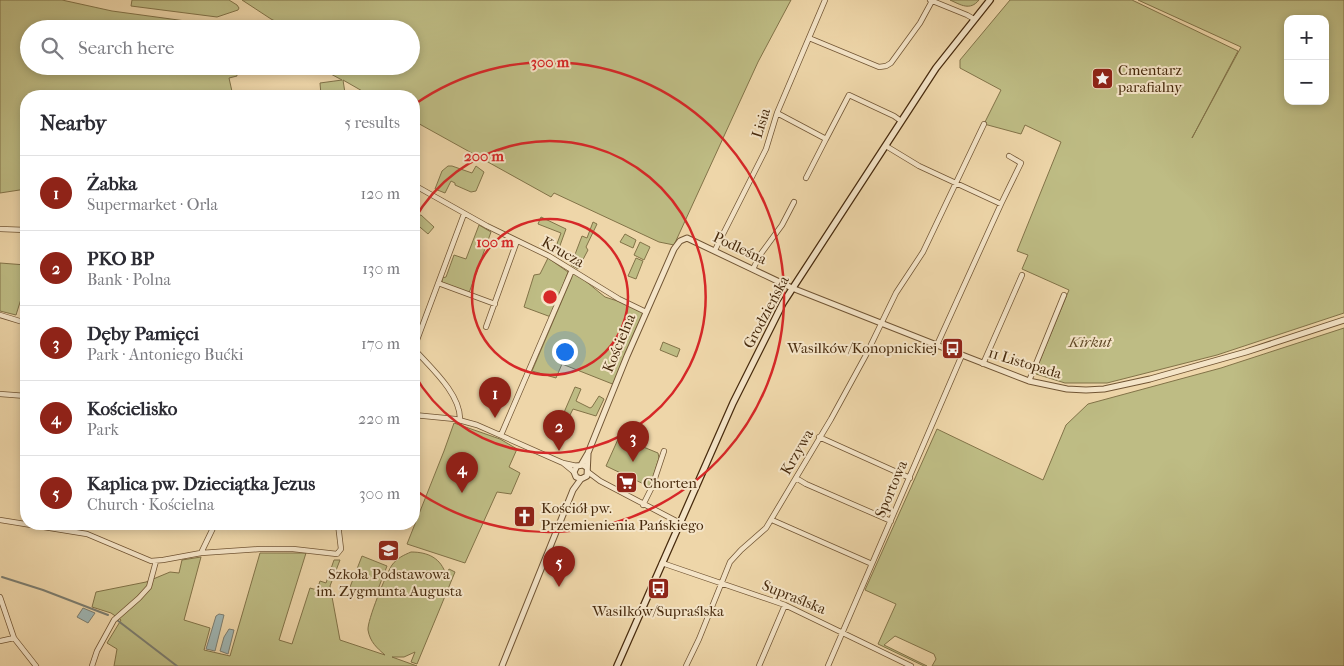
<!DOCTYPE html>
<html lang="en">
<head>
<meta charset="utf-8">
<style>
	body { margin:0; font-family:"IM FELL French Canon",serif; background:#f7f7f7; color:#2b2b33 }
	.controls { position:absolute; right:15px; top:15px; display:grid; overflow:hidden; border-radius:10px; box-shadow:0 2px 8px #0003 }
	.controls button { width:45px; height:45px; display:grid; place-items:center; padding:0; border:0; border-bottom:1px solid #e1e1e2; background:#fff; color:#2b2b33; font:25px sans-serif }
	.you { position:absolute; left:564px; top:351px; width:18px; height:18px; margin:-12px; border:4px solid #fff; border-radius:50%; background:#1a73e8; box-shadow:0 0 0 8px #1a73e833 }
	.badge { display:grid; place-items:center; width:32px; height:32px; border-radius:50%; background:#8f2418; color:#fff; font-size:16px; font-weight:700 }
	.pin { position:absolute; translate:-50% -41px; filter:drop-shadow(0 1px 2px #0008) }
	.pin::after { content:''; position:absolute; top:26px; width:18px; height:15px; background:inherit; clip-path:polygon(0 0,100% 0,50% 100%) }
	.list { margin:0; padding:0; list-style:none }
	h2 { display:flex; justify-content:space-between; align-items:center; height:65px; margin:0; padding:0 20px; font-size:21px }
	h2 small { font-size:16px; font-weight:400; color:#7c7c81 }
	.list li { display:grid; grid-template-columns:32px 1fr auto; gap:15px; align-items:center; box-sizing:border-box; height:75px; padding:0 20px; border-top:1px solid #e1e1e2 }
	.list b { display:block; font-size:19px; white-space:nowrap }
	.list p { margin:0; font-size:16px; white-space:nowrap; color:#7c7c81 }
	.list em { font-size:16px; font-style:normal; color:#7c7c81 }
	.icon { flex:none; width:28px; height:28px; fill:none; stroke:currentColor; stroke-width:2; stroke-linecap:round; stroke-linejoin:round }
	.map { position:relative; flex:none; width:1344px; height:666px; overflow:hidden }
	.search { position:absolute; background:#fff; box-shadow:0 2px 8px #0003; left:20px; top:20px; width:400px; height:55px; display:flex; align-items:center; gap:12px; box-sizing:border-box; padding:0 18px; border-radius:28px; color:#7c7c81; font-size:19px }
	.panel { position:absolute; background:#fff; box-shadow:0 2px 8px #0003; left:20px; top:90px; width:400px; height:440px; border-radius:20px }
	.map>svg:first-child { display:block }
	.green { fill:#bebc84; stroke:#827348; fill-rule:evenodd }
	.water { fill:#9fb6b4; stroke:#7c7e71 }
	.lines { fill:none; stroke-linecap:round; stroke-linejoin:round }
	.stream { stroke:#7c7e71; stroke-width:2 }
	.minor-casing { stroke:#715534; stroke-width:6 }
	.tertiary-casing { stroke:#715534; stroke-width:7 }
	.secondary-casing { stroke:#472a0d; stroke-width:8 }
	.minor { stroke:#f4e4c7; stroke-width:4.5 }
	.tertiary { stroke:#f4e4c7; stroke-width:5 }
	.secondary { stroke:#f4e4c7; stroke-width:5.5 }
	.ring { fill:none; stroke:#d62828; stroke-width:2.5 }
	.labels { text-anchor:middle; stroke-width:4; stroke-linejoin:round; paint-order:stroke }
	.poi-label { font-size:15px; fill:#472a0d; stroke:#f4e4c7; text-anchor:start }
	.street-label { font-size:15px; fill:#472a0d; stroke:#f4e4c7 }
	.park-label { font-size:15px; font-style:italic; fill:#5f4725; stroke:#f4e4c7 }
	.centre { fill:#d62828; stroke:#f4e4c7; stroke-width:2.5 }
	.ring-label { font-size:15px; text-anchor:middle; font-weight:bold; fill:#d62828; stroke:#f4e4c7; stroke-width:4; stroke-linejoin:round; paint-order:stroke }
</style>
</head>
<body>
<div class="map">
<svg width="1344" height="666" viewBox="0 0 1344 666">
	<rect width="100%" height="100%" fill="#eed6a9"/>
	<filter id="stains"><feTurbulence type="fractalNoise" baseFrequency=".004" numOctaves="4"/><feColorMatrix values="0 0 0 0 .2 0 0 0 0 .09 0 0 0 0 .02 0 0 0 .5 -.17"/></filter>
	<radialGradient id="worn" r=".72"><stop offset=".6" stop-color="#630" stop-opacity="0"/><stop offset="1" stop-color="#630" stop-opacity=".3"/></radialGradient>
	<path class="green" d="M0,0H62L112,11L193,22L220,24L249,22L267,27L266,29H29V66H227L228,69L236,68L237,76L229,78L233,96H26V189L0,193Z
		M132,0H229L237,5L239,8L238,10L217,17L131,6Z
		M242,0H791L758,62L674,245L659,242L554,193L551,197L414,121V96H371L343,80L345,93L321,95L320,83L342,80L329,73L333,66H411V29H290L271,19Z
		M950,0H979C970,11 961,5 950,0Z
		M1010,0H1132L1238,51L1192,138L1241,47L1138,0H1344V313L1217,355L1107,383H1065L1036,374L1035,372L1069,290L1022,269L1028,255L1017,251L1061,142L1025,125L1021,134L984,124L1001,90L960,68V60ZM1288,19H1325V101H1288Z
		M448,166H452L472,173L476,166L484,172L476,191L471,192L455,185V183L451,181L445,193L435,189L442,171Z
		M421,215L434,227L428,234L414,222L417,216Z
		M541,217L566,229L558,251L555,249L561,233L538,224Z
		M593,222L597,224L586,247L588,250L578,269L571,265L582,236L587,238Z
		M479,225L491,232L469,293L445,284L442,281V278L446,277L454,255L466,259Z
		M625,234L636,240L633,248L620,242Z
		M640,242L650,247L644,260L634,255Z
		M548,258L568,272L551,317L524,307L534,275L540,274Z
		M636,258L643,261L636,279L628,276Z
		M0,263L26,265V295L22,296L16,315L0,311Z
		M572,270L605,297L639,308L645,315L615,385L562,364L556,378L532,371L572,277Z
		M1344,328V666H932L936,659L934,654L895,636L884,645L927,666H924L878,644L896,604L865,590L937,429L1043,480L1066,425L1088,404L1221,368Z
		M663,342L680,349L677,357L660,350Z
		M575,387L581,389L576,401L590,408L592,407L599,396L604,399L596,416L573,409L568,419L562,417Z
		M454,423L500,439L517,449L509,467L520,473L511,494L497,492L465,563L407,544L444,451Z
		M619,437L658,453L659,458L650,487L606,466Z
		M411,552C428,552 441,558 446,575L449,569L455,572L417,664L411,662L415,652L404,657H392L417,666H114L117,649L107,643L121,620L111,613L92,607L96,592L146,582L170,572L179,573L182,560L201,557L184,620L210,628L204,650L230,656L260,553H306L279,640L292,644L310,588L317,590L320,581L326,583L334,560H340L330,586L340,640L385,655C377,648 370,642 368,630C367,621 386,574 392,565C397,558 404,555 411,552Z
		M362,556L387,566L375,597L350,587Z"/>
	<path class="water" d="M83,608L95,613L88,623L77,617Z
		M219,614L224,615L215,651L206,649L216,616Z
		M229,629L234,630L228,654L220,651L224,637Z"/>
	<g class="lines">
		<path class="stream" d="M2,577L43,590L108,615
			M117,620L177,666"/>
		<defs>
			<path id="minor" d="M930,0L967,15L974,19
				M809,38L879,67L886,66L891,63L920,23L932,1
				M777,113L826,139L849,95L894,116L901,121
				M886,146L919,166L1001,204
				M806,178L826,139
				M414,185L487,226L549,256L619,299L646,312
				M0,229L26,230
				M715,250L766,149L777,113L825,0
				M753,269L760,255L782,225L794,202
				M438,283L495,304
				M0,315L26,323
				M486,327L517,241
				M937,345L1001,204L1021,163L1009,156
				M414,348L464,214
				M414,349C430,367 461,394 460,420
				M983,364L1022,275
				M1029,381L1064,295
				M0,394L26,396
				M414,415L455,419L477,425L563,463L577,466
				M501,435L572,270
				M819,437L910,478
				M563,463L574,472
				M588,472L600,481L680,523
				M796,478L806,484L891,521
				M643,505L652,487L664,451
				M0,520L87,534L151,561L163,560L201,553L260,549H293L337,554L341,549L338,524
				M772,520L872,564
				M201,553L215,524
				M662,563L785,605L911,666
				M0,597L14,638L36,666
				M0,641L14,638
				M92,666L97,651L114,620L139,598L149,587L156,561
				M686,666L699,639L730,562L741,550L766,528L831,419L866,355L896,293L923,252L984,124
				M759,666L785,605
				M828,666L962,355"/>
			<path id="tertiary" d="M581,465L588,453L627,356L674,249L680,241L687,238L792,288L962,355L1029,381L1067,389L1086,390L1104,389L1150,379L1246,352L1344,320
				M586,467L583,465L577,466L574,472L576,477L581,479L587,476L588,454
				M502,666L573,490L581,479"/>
			<path id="secondary" d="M617,666L733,403L783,303L936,68L990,0"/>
		</defs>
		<use href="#minor" class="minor-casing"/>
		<use href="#tertiary" class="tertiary-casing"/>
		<use href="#secondary" class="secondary-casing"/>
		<use href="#minor" class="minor"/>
		<use href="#tertiary" class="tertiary"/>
		<use href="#secondary" class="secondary"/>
	</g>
	<g class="ring">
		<circle cx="550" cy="297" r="78"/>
		<path d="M414 220A156 156 0 1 1 414 374"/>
		<path d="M415 104A235 235 0 1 1 415 490"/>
	</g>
	<defs>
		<symbol id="sight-square" viewBox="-11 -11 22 22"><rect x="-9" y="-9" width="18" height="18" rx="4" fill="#8f2418" stroke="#f4e4c7"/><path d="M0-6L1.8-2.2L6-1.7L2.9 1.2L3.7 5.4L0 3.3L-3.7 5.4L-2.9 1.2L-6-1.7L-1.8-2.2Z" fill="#fff"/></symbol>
		<symbol id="bus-square" viewBox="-11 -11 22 22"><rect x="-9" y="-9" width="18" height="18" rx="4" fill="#8f2418" stroke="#f4e4c7"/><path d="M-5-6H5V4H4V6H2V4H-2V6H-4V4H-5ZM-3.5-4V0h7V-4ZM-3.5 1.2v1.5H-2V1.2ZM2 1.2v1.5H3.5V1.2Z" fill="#fff"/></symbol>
		<symbol id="supermarket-square" viewBox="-11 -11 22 22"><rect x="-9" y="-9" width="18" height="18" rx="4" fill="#8f2418" stroke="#f4e4c7"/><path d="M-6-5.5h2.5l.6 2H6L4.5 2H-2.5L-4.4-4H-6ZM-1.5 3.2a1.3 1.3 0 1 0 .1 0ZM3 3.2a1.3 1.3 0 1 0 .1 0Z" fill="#fff"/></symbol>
		<symbol id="church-square" viewBox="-11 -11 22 22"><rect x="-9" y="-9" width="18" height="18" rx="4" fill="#8f2418" stroke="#f4e4c7"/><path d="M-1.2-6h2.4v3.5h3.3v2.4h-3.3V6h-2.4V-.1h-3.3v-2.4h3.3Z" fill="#fff"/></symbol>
		<symbol id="school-square" viewBox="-11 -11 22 22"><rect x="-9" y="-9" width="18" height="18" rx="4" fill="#8f2418" stroke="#f4e4c7"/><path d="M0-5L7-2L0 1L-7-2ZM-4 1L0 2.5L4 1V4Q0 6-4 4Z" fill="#fff"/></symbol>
	</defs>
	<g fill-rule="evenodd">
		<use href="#sight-square" x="1090" y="66" width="25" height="25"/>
		<use href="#bus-square" x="940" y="336" width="25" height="25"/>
		<use href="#supermarket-square" x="614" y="470" width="25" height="25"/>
		<use href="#church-square" x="512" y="504" width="25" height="25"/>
		<use href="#school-square" x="376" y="538" width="25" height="25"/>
		<use href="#bus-square" x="646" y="576" width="25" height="25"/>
	</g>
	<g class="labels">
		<g class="poi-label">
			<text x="1118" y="75">Cmentarz<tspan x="1118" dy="17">parafialny</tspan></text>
			<text x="937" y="353" text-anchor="end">Wasilków/Konopnickiej</text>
			<text x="643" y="488">Chorten</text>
			<text x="541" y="513">Kościół pw.<tspan x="541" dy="17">Przemienienia Pańskiego</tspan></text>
			<text x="389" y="579" text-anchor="middle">Szkoła Podstawowa<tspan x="389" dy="17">im. Zygmunta Augusta</tspan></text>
			<text x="658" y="616" text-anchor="middle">Wasilków/Supraślska</text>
		</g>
		<g class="street-label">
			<text transform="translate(761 123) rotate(-72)" y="5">Lisia</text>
			<text transform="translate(740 248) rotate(25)" y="5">Podleśna</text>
			<text transform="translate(563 252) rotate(30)" y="5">Krucza</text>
			<text transform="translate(766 312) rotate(-62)" y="5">Grodzieńska</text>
			<text transform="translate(619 343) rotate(-67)" y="5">Kościelna</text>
			<text transform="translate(1025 363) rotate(17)" y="5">11 Listopada</text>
			<text transform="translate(797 452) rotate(-60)" y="5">Krzywa</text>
			<text transform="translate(891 489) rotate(-67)" y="5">Sportowa</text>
			<text transform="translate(794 597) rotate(22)" y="5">Supraślska</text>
		</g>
		<g class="park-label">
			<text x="1090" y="347">Kirkut</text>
		</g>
	</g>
	<circle cx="550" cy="297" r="8" class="centre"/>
	<g class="ring-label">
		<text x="550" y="67">300 m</text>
		<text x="484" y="161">200 m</text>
		<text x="495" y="247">100 m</text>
	</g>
	<rect width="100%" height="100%" filter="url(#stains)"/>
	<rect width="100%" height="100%" fill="url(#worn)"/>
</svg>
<div class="controls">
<button>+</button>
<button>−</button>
</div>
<div class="you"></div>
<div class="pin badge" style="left:495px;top:418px">1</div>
<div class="pin badge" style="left:559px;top:451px">2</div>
<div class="pin badge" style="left:633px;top:462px">3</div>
<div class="pin badge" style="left:462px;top:493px">4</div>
<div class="pin badge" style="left:559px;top:587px">5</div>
<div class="search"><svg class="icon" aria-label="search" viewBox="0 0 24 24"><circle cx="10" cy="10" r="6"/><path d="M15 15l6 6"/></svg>Search here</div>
<section class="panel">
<h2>Nearby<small>5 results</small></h2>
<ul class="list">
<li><span class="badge">1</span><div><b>Żabka</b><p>Supermarket · Orla</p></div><em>120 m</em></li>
<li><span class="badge">2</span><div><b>PKO BP</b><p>Bank · Polna</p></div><em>130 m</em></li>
<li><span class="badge">3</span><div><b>Dęby Pamięci</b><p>Park · Antoniego Bućki</p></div><em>170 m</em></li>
<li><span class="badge">4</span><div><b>Kościelisko</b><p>Park</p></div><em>220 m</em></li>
<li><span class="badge">5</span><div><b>Kaplica pw. Dzieciątka Jezus</b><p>Church · Kościelna</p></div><em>300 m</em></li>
</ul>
</section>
</div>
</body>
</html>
